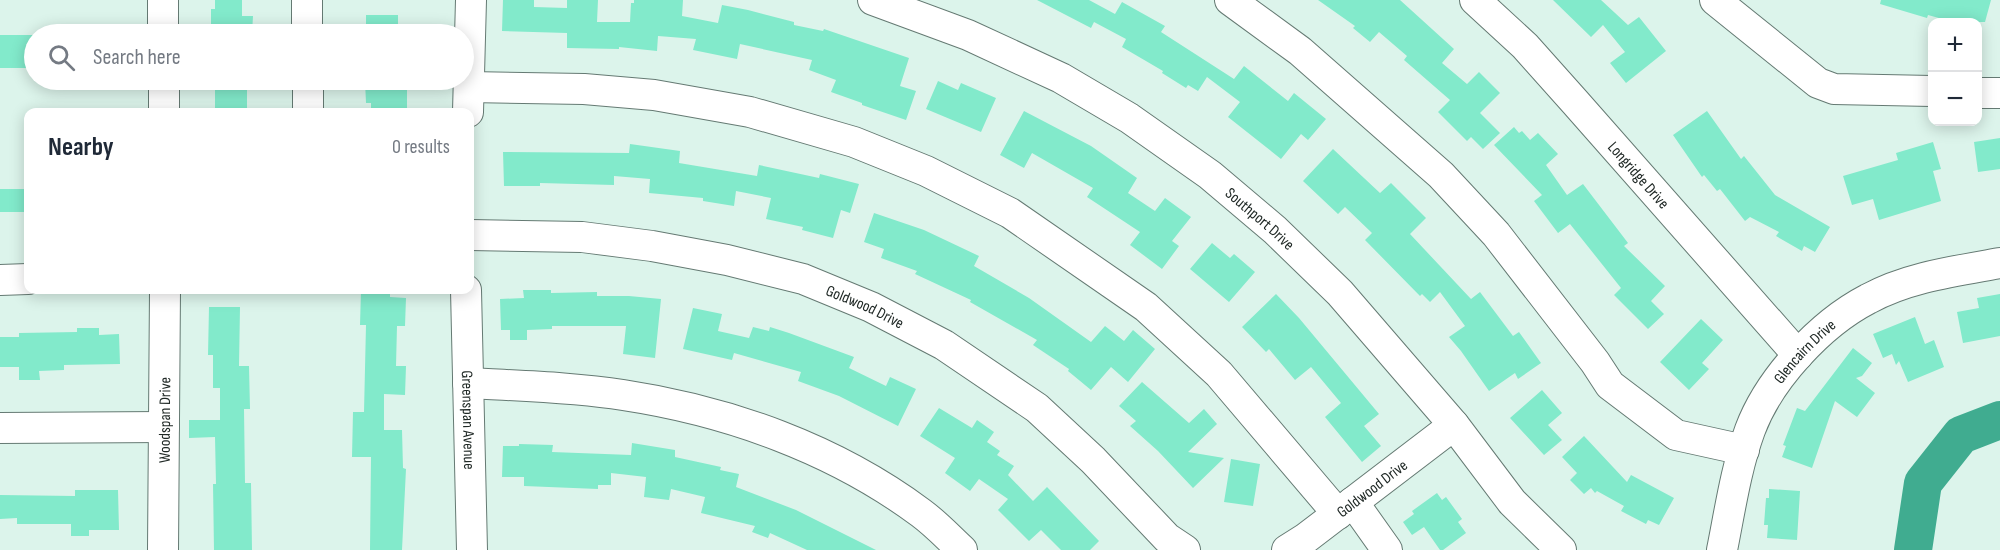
<!DOCTYPE html>
<html lang="en">
<head>
<meta charset="utf-8">
<style>
	body { margin:0; font-family:"Sofia Sans Condensed",sans-serif; background:#f6f6f7; color:#1f2937 }
	.controls { position:absolute; right:18px; top:18px; display:grid; overflow:hidden; border-radius:12px; box-shadow:0 3px 15px #0003 }
	.controls button { width:54px; height:54px; display:grid; place-items:center; padding:0; border:0; border-bottom:2px solid #e0e1e3; background:#fff; color:#1f2937; font:30px sans-serif }
	.list { margin:0; padding:0; list-style:none }
	h2 { display:flex; justify-content:space-between; align-items:center; height:78px; margin:0; padding:0 24px; font-size:26px }
	h2 small { font-size:20px; font-weight:400; color:#747a83 }
	.icon { flex:none; width:33px; height:33px; fill:none; stroke:currentColor; stroke-width:2; stroke-linecap:round; stroke-linejoin:round }
	.map { position:relative; flex:none; width:2000px; height:550px; overflow:hidden }
	.search { position:absolute; background:#fff; box-shadow:0 3px 15px #0003; left:24px; top:24px; width:450px; height:66px; display:flex; align-items:center; gap:15px; box-sizing:border-box; padding:0 21px; border-radius:33px; color:#747a83; font-size:22px }
	.panel { position:absolute; background:#fff; box-shadow:0 3px 15px #0003; left:24px; top:108px; width:450px; height:186px; border-radius:12px }
	.map>svg:first-child { display:block }
	.lines { fill:none; stroke-linecap:round; stroke-linejoin:round }
	.river { stroke:#40ac90; stroke-width:38 }
	.building { fill:#82eacb }
	.minor-casing { stroke:#657a73; stroke-width:32 }
	.minor { stroke:#fff; stroke-width:30 }
	.labels { text-anchor:middle; stroke-width:4.5; stroke-linejoin:round; paint-order:stroke }
	.street-label { font-size:16px; fill:#202926; stroke:#fff }
</style>
</head>
<body>
<div class="map">
<svg width="2000" height="550" viewBox="0 0 2000 550">
	<rect width="100%" height="100%" fill="#dcf4eb"/>
	<g class="lines">
		<path class="river" d="M1913,550L1923,483L1961,435L2000,420"/>
	</g>
	<path class="building" d="M215,0H242V16H253L252,34H211V9H215Z
		M503,0H534V7L567,8V0H598L597,22H630L631,3H634V0H683L682,16L718,23L722,5L748,10L794,22V25L823,31L824,29L909,58L900,86L916,91L906,120L862,105V103L831,92L836,80L809,70L812,60L740,44L737,59L693,50L696,39L658,36L657,51L619,47V49L567,48V33L502,31Z
		M1037,0H1089L1115,14L1122,2L1165,26L1161,32L1234,79L1244,66L1288,101L1294,93L1326,119L1308,140L1301,134L1281,159L1228,117L1240,102L1207,77L1198,91L1188,85L1186,88L1162,73L1163,71L1122,47L1126,39L1094,22L1091,28Z
		M1318,0H1400L1454,49L1442,63L1467,84L1479,72L1500,93L1480,113L1500,133L1483,149L1471,137L1467,141L1438,112L1450,100L1404,60L1407,56L1379,32L1370,42L1353,28L1355,26Z
		M1553,0H1601L1628,25L1639,17L1666,51L1626,83L1610,63L1625,52L1603,25L1591,37Z
		M1881,0H1991L1985,22H1953L1928,15L1927,18L1880,4Z
		M366,15H398V34H366Z
		M0,35H34V68H0Z
		M215,80H247V112H215Z
		M380,80H403V89H407V112H371V103H366L365,81Z
		M938,81L958,90L961,83L996,98L981,132L926,109Z
		M1024,111L1091,146L1137,178L1128,193L1155,211L1165,198L1191,217L1172,241L1179,246L1162,269L1130,245L1140,232L1087,197L1093,188L1032,153L1024,168L1000,155Z
		M1707,111L1741,159L1744,156L1775,195L1830,227L1815,252L1804,246L1802,251L1776,236L1779,232L1750,217L1745,221L1720,189L1717,191L1704,175L1702,177L1673,135Z
		M1514,127L1519,133L1522,131L1530,140L1538,133L1558,154L1546,165L1567,195L1583,184L1628,243L1624,246L1665,286L1651,301L1664,314L1648,329L1614,295L1621,288L1570,224L1558,233L1534,201L1542,195L1494,145Z
		M2000,138V169L1978,172L1974,142Z
		M1933,142L1941,169L1933,171L1941,201L1879,220L1873,199L1852,205L1843,176L1898,160L1896,153Z
		M630,144L680,151L679,163L757,176L759,165L819,178L820,174L859,184L850,213L841,210L833,238L802,230L803,227L766,219L771,198L736,191L734,206L703,201V198L649,193L650,179L614,176V185L540,183V186H504L503,152L629,153Z
		M1333,149L1380,193L1391,183L1426,218L1410,234L1471,299L1480,292L1513,336L1519,332L1541,363L1518,379L1515,373L1489,391L1461,351L1449,337L1465,326L1440,292L1430,302L1422,294L1420,296L1365,240L1372,233L1345,207L1338,214L1303,181Z
		M0,189H28V212H0Z
		M874,213L924,230L979,256L974,266L1029,298L1091,342L1105,326L1124,341L1133,330L1155,349L1128,382L1111,367L1091,390L1068,371L1069,369L1033,345L1037,340L970,302L971,300L915,274L917,271L881,258L884,249L864,242Z
		M1212,243L1230,258L1234,254L1255,272L1229,302L1190,269Z
		M361,290H390V297L406,298L405,326H397L396,366H406L405,395L384,394V430H402L403,468L406,469L402,550H370L371,457H352L353,412H364L366,325H360Z
		M523,290H551V293L597,292V296H629L661,299L655,358L623,354L626,326H552V329L527,330V340H510V330H501L500,299L524,298Z
		M1276,294L1299,318L1379,414L1364,426L1381,446L1362,462L1325,417L1341,403L1311,367L1295,380L1269,349L1266,352L1242,327Z
		M2000,294V336L1963,343L1957,312L1979,308L1977,298Z
		M209,307H240L239,366H249L250,409H244L245,483H251L252,550H214L213,484H216L215,437L189,438V420H220V388H213V355H208Z
		M693,308L722,314L718,331L749,338L753,327L769,331L770,327L789,333L854,357L849,368L886,386L890,377L916,389L898,426L839,396L798,381L801,372L734,353L732,360L683,349Z
		M1915,317L1925,344L1934,340L1944,367L1908,382L1899,361L1896,365L1892,354L1883,358L1873,334Z
		M1701,319L1723,340L1702,363L1709,369L1689,390L1660,362Z
		M77,328H99V335L119,334L120,364L64,365V370L39,371L40,380H19V367H0V337H19V333L77,332Z
		M1853,348L1872,363L1862,376L1856,378L1875,393L1857,417L1835,401L1812,468L1782,457L1786,446L1783,445L1797,408L1805,411Z
		M1142,382L1189,423L1204,409L1217,424L1188,452L1224,458L1193,488L1158,451L1130,426L1136,421L1119,406Z
		M1542,390L1562,413L1548,425L1562,440L1544,455L1510,418Z
		M939,408L972,428L977,420L994,432L987,442L1000,451L997,455L1014,466L1008,475L1033,501L1047,487L1099,541L1090,550H1061L1041,530L1029,541L998,510L1008,499L979,479L970,491L945,473L955,458L920,436Z
		M1584,436L1627,482L1631,475L1674,498L1659,525L1648,520L1646,524L1621,511L1624,506L1597,491L1595,493L1591,488L1584,494L1570,480L1577,473L1562,457Z
		M632,443L675,450V457L721,467L720,470L739,474L736,487L796,510L876,550H807L770,533L768,538L752,532L755,526L701,513L705,497L671,489L669,500L644,497L646,477L611,473V485H598V489L524,486V477H502L503,446H519V444L553,445L552,452L631,455Z
		M1231,459L1260,464L1253,506L1224,502Z
		M1769,489L1800,491L1797,540L1767,538L1768,525H1764L1766,498H1769Z
		M75,490H118L119,530H89V536H71V524H17V518L0,519V495L75,496Z
		M1437,493L1442,500L1446,497L1462,519L1458,522L1466,533L1443,550H1440L1424,527L1412,535L1403,522L1414,514L1412,511Z"/>
	<g class="lines">
		<defs>
			<g id="minor">
				<path d="M163,0V34"/>
				<path d="M307,0V34"/>
				<path id="s1" d="M873,0L968,35L1061,78L1129,118L1210,175L1275,230L1340,293L1454,425L1512,502L1561,550"/>
				<path d="M1230,0L1300,51L1441,175L1496,234L1595,362L1610,385L1676,435L1744,450"/>
				<path id="s2" d="M1475,0L1525,46L1575,102L1798,355"/>
				<path d="M1715,0L1818,83L1834,89L1932,91"/>
				<path d="M164,80V112"/>
				<path d="M308,80V112"/>
				<path d="M469,87L584,89L654,95L750,112L854,142L926,171L1010,213L1146,307L1219,374L1338,514"/>
				<path d="M1978,93H2000"/>
				<path d="M468,112L471,0"/>
				<path id="s3" d="M470,235L582,237L652,246L727,260L803,279L871,307L944,345L1037,408L1093,460L1167,538L1185,550"/>
				<path d="M0,280L28,279"/>
				<path id="s4" d="M466,290L472,550"/>
				<path d="M468,383C519,386 572,387 623,395C729,411 835,449 921,513C936,524 949,538 962,550"/>
				<path d="M0,428L164,427"/>
				<path d="M1353,502L1387,550"/>
				<path id="s5" d="M163,550L165,290"/>
				<path id="s6" d="M1287,550L1306,538L1454,425"/>
				<path id="s7" d="M1722,550C1730,510 1736,468 1750,430C1769,379 1820,324 1868,299C1908,277 1956,271 2000,263"/>
			</g>
		</defs>
		<use href="#minor" class="minor-casing"/>
		<use href="#minor" class="minor"/>
	</g>
	<g class="labels">
		<g class="street-label">
			<text dy="6" stroke="none"><textPath href="#s2" startOffset="240">Longridge Drive</textPath></text>
			<text dy="6" stroke="none"><textPath href="#s1" startOffset="448">Southport Drive</textPath></text>
			<text dy="6" stroke="none"><textPath href="#s3" startOffset="405">Goldwood Drive</textPath></text>
			<text dy="6" stroke="none"><textPath href="#s7" startOffset="220">Glencairn Drive</textPath></text>
			<text dy="6" stroke="none"><textPath href="#s5" startOffset="130">Woodspan Drive</textPath></text>
			<text dy="6" stroke="none"><textPath href="#s4" startOffset="130">Greenspan Avenue</textPath></text>
			<text dy="6" stroke="none"><textPath href="#s6" startOffset="105">Goldwood Drive</textPath></text>
		</g>
	</g>
</svg>
<div class="controls">
<button>+</button>
<button>−</button>
</div>
<div class="search"><svg class="icon" aria-label="search" viewBox="0 0 24 24"><circle cx="10" cy="10" r="6"/><path d="M15 15l6 6"/></svg>Search here</div>
<section class="panel">
<h2>Nearby<small>0 results</small></h2>
<ul class="list">
</ul>
</section>
</div>
</body>
</html>
